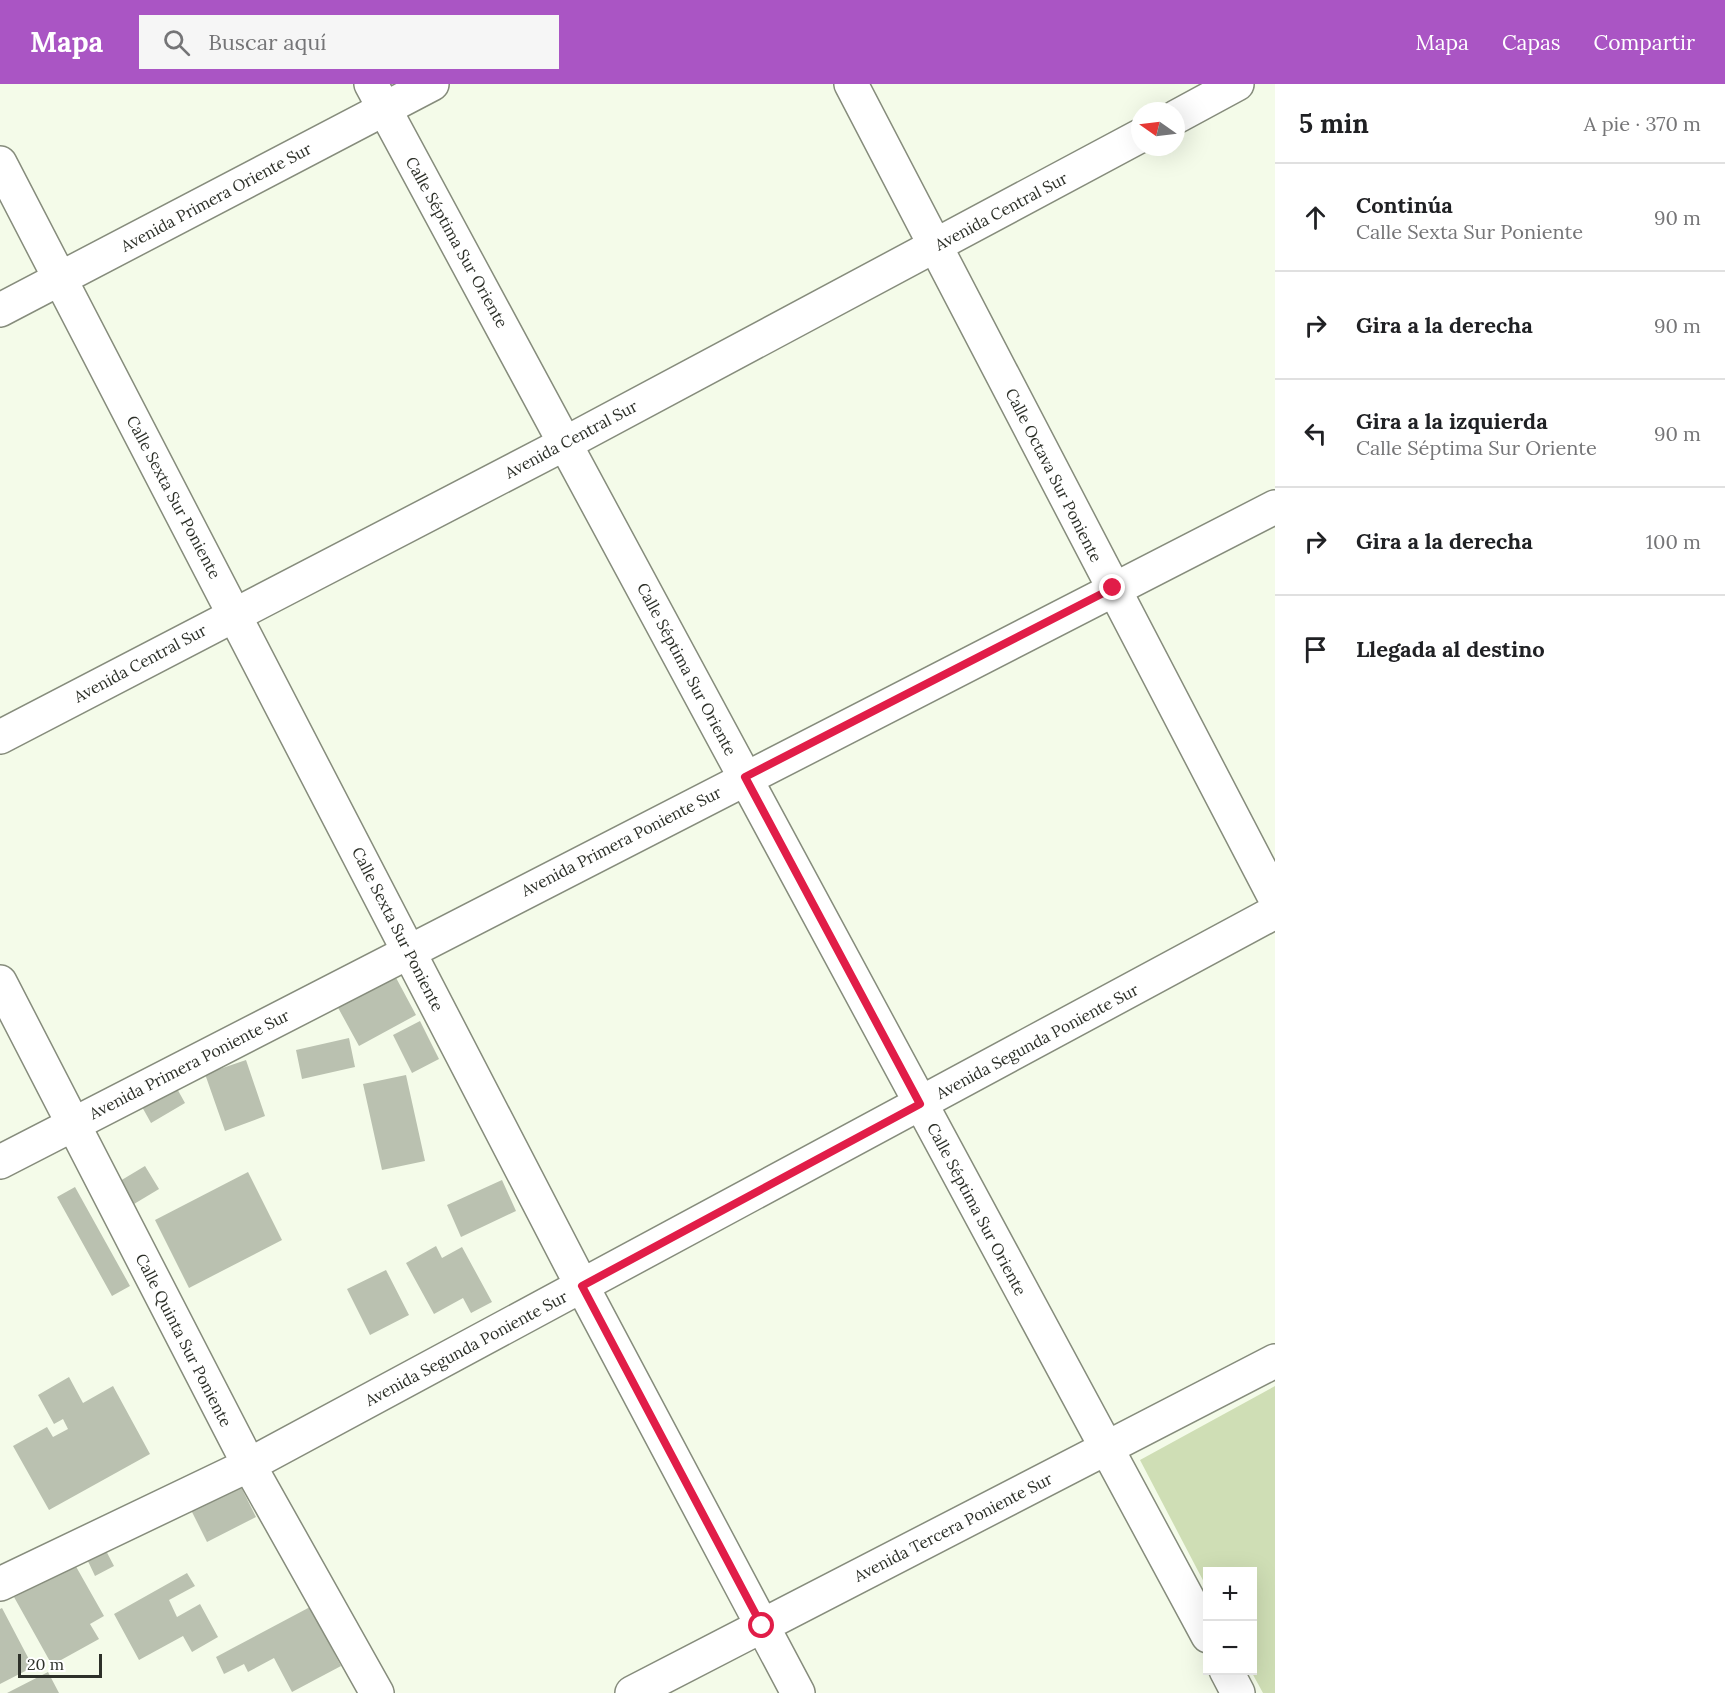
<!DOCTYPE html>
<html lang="es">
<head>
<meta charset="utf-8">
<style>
	body { margin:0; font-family:Lora,serif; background:#f6f6f6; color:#202124 }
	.controls { position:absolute; right:18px; bottom:18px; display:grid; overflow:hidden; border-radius:0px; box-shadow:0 6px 24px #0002 }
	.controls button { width:54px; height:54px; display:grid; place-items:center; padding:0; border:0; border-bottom:2px solid #e0e0e0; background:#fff; color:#202124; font:30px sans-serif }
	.compass { position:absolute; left:1131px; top:18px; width:54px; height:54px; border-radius:50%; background:#fff; box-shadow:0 6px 24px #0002; rotate:284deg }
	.scale { position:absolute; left:18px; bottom:15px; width:84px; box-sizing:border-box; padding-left:6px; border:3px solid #2d3029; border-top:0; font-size:16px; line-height:21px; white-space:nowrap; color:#2d3029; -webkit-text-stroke:4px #fff; paint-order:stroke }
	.stop { position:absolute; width:18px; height:18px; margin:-14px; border:4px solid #e11d48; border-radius:50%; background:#fff }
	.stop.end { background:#e11d48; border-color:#fff; box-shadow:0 2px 6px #0008 }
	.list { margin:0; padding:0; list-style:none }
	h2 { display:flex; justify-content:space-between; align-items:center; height:78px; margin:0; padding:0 24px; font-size:26px }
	h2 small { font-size:20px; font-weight:400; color:#757577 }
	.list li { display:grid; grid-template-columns:39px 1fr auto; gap:18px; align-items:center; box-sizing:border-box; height:108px; padding:0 24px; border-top:2px solid #e0e0e0 }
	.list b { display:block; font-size:22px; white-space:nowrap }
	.list p { margin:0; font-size:20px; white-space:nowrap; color:#757577 }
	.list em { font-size:20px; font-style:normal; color:#757577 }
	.icon { flex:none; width:33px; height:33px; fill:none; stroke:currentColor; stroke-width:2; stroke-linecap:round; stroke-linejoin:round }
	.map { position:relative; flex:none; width:1275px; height:1609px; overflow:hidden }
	header { display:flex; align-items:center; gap:36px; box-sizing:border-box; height:84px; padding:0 30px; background:#aa55c4; color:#fff }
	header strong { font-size:28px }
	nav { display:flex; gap:33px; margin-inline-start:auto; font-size:21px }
	.search { width:420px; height:54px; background:#f6f6f6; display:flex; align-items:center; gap:15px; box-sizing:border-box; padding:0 21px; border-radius:0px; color:#757577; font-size:22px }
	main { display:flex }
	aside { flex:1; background:#fff }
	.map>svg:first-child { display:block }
	.green { fill:#cfdeb5 }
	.building { fill:#bac1b0 }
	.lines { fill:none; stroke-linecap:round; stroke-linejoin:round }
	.street-casing { stroke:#868c7c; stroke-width:36 }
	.secondary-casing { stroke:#868c7c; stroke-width:36 }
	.street { stroke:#fff; stroke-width:33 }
	.secondary { stroke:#fff; stroke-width:33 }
	.route { stroke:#e11d48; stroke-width:8 }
	.labels { text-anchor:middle; stroke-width:6; stroke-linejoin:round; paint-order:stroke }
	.street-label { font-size:16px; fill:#2d3029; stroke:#fff }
</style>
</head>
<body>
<header>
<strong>Mapa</strong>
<div class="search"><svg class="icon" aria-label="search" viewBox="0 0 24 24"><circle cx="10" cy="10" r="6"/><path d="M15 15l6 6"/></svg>Buscar aquí</div>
<nav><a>Mapa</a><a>Capas</a><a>Compartir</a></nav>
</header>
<main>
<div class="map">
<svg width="1275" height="1609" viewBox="0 0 1275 1609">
	<rect width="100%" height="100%" fill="#f4fbe9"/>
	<path class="green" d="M1275,1302V1609H1263L1251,1587L1252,1488H1208L1207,1504L1140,1376Z"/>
	<path class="building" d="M394,890L416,931L359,962L336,920Z
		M420,937L439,975L412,989L393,951Z
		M349,954L355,983L302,995L296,966Z
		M246,976L265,1032L225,1047L205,990Z
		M406,991L425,1077L382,1086L363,1000Z
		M175,1001L185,1019L151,1039L141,1021Z
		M145,1082L159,1105L134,1120L120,1097Z
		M248,1088L282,1156L189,1204L155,1136Z
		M502,1096L516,1127L461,1153L447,1121Z
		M75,1103L130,1202L112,1212L57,1113Z
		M436,1162L442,1174L462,1163L492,1218L471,1229L463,1214L434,1230L406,1179Z
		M386,1186L409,1231L370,1251L347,1205Z
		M69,1293L83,1319L113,1302L150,1370L49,1426L13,1362L47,1343L53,1353L68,1345L63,1335L54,1340L38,1311Z
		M238,1397L256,1433L207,1458L189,1422Z
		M104,1463L114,1482L95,1492L86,1473Z
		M74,1479L104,1532L90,1540L99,1555L52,1581L14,1513Z
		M187,1489L195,1502L169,1516L177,1533L200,1520L218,1553L192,1568L183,1552L139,1576L114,1530Z
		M310,1523L341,1582L292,1608L274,1574L248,1588L244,1580L224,1590L216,1573Z
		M2,1524L33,1583L0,1600V1525Z
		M48,1588L59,1609H7Z"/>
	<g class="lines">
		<defs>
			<path id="street" d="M371,0L1208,1552
				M851,0L1275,814
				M0,79L582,1202L798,1609
				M0,226L432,0
				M0,898L249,1381L377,1609
				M0,1500L249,1381L1275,828
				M1226,1586L1238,1609
				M632,1609L1275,1277"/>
			<path id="secondary" d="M1176,33L1237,0
				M0,653L566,359L1140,52
				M0,1078L1275,423"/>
		</defs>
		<use href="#street" class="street-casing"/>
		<use href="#secondary" class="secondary-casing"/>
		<use href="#street" class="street"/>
		<use href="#secondary" class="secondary"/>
	</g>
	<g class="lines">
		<path class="route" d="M762,1542L582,1202L920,1020L745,693L1113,504"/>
	</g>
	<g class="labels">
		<g class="street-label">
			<text transform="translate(216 113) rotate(-28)" y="6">Avenida Primera Oriente Sur</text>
			<text transform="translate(1001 127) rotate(-28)" y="6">Avenida Central Sur</text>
			<text transform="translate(457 158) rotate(61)" y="6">Calle Séptima Sur Oriente</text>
			<text transform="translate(571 355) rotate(-28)" y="6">Avenida Central Sur</text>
			<text transform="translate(1054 391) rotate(63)" y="6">Calle Octava Sur Poniente</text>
			<text transform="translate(174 413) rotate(62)" y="6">Calle Sexta Sur Poniente</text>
			<text transform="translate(140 579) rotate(-28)" y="6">Avenida Central Sur</text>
			<text transform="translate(687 585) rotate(62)" y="6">Calle Séptima Sur Oriente</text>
			<text transform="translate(621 757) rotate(-27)" y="6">Avenida Primera Poniente Sur</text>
			<text transform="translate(398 845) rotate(63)" y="6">Calle Sexta Sur Poniente</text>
			<text transform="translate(1037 957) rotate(-28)" y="6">Avenida Segunda Poniente Sur</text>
			<text transform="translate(189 980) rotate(-27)" y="6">Avenida Primera Poniente Sur</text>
			<text transform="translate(977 1125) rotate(62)" y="6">Calle Séptima Sur Oriente</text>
			<text transform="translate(184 1256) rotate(63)" y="6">Calle Quinta Sur Poniente</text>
			<text transform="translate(466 1264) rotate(-28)" y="6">Avenida Segunda Poniente Sur</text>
			<text transform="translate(953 1443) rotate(-27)" y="6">Avenida Tercera Poniente Sur</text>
		</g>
	</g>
</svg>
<div class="controls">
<button>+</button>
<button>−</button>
</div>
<svg class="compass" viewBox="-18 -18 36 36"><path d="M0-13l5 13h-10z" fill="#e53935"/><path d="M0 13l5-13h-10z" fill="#757577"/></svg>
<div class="scale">20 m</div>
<div class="stop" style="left:762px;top:1542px"></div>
<div class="stop end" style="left:1113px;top:504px"></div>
</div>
<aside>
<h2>5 min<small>A pie · 370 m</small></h2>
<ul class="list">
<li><svg class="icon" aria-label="ahead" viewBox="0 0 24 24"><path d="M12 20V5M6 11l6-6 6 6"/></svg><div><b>Continúa</b><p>Calle Sexta Sur Poniente</p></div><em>90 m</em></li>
<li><svg class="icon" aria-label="right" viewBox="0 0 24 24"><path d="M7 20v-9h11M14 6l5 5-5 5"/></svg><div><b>Gira a la derecha</b></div><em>90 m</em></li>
<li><svg class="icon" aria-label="left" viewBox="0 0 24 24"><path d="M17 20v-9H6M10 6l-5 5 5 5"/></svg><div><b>Gira a la izquierda</b><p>Calle Séptima Sur Oriente</p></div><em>90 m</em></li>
<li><svg class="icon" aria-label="right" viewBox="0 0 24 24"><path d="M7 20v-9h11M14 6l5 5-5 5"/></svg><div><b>Gira a la derecha</b></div><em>100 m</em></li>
<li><svg class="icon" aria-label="arrive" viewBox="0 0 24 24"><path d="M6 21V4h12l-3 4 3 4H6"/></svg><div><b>Llegada al destino</b></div></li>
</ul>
</aside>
</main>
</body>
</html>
